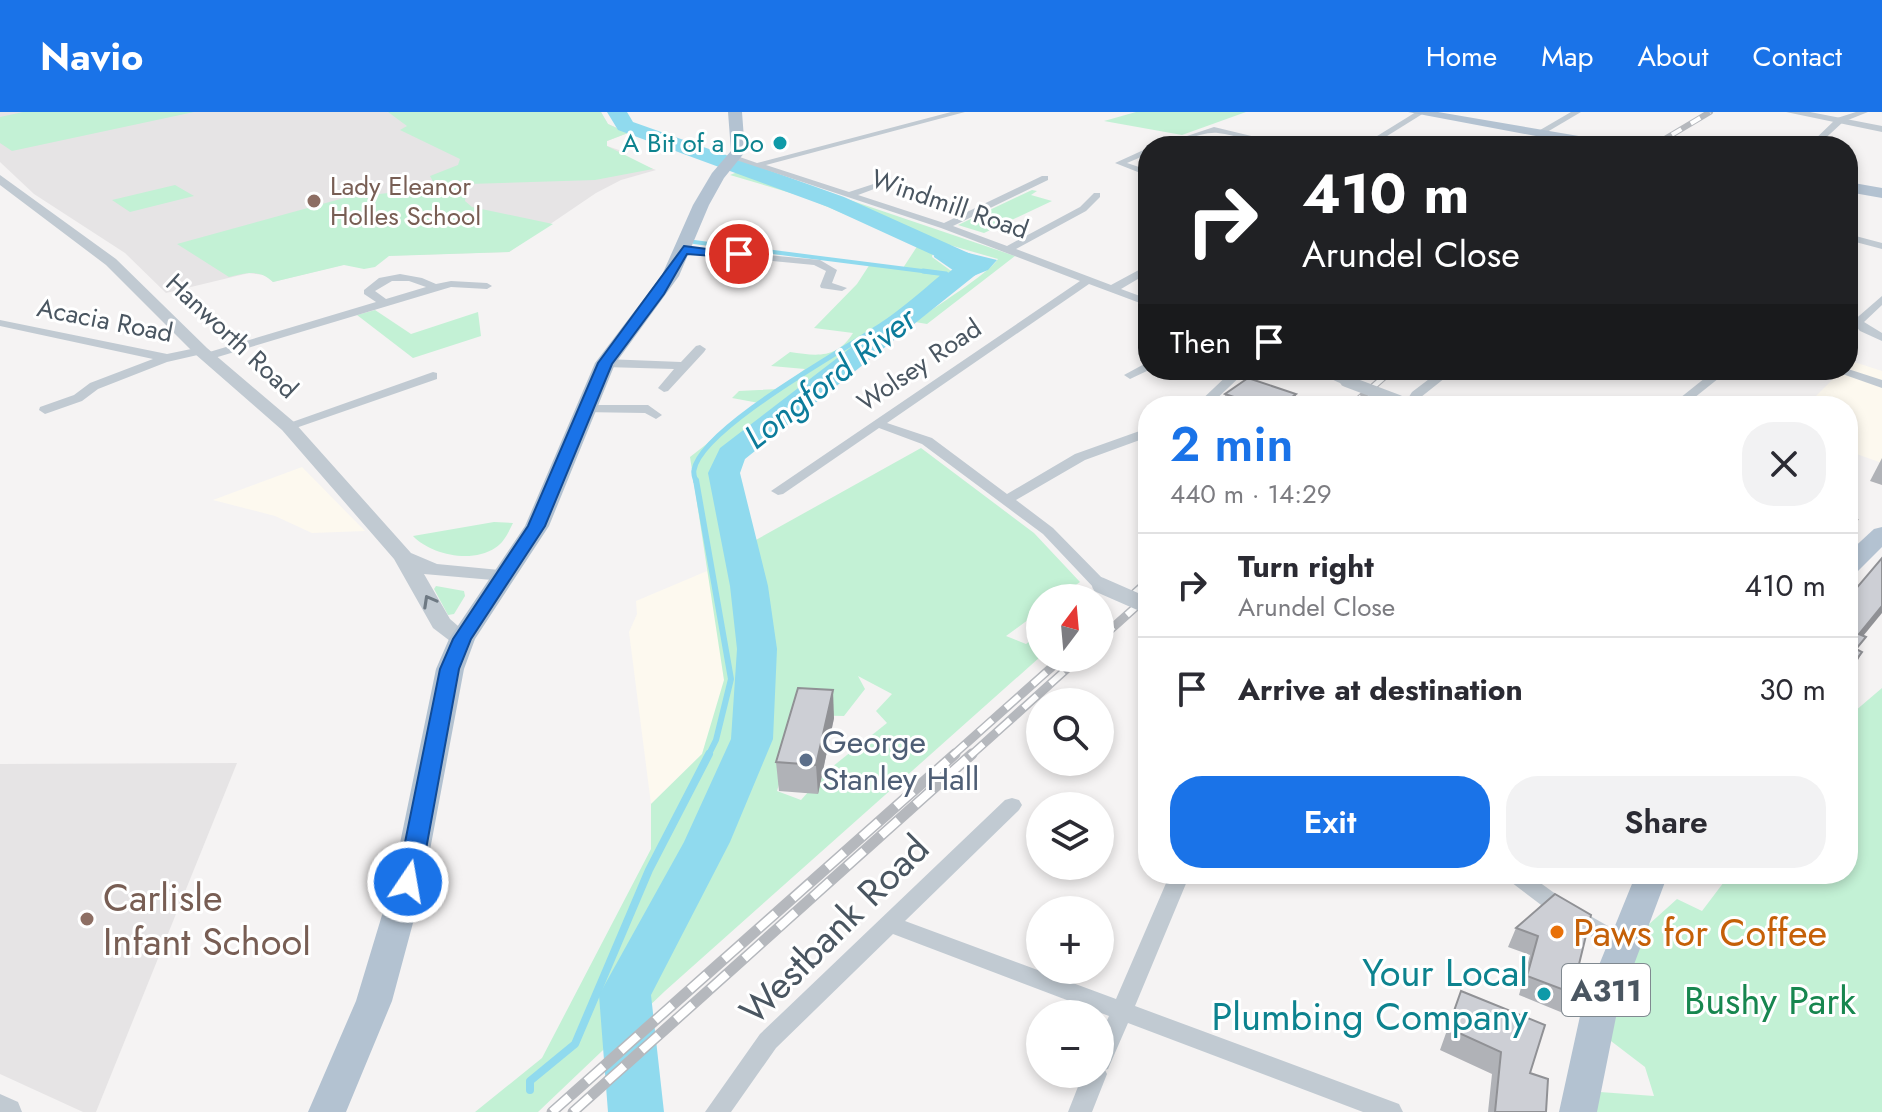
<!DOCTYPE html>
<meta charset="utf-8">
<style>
:root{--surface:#fff;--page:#f2f2f3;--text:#2b2b33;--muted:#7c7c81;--line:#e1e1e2;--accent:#1a73e8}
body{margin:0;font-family:Jost,sans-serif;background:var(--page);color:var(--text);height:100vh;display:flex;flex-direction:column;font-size:30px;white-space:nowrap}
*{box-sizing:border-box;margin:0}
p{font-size:26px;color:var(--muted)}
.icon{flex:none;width:44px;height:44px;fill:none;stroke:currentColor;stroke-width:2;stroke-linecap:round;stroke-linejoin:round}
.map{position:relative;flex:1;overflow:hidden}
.drawer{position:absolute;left:1138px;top:284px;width:720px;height:488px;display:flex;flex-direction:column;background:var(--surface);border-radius:32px;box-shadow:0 4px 12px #0003}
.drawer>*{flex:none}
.top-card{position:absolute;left:1138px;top:24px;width:720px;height:244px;border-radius:32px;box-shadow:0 4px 12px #0003;background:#202124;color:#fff;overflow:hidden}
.needle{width:52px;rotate:16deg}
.fabs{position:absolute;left:1026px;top:472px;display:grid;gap:16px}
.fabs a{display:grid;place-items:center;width:88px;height:88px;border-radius:50%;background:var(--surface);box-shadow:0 4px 12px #0003;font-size:40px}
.pin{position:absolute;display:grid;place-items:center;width:68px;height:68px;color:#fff;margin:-34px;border:4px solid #fff;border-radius:50%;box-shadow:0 2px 8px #0007}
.me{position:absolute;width:88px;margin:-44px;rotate:12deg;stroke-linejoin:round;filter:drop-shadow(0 0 6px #0008)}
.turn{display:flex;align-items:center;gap:28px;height:168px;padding:0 32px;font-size:36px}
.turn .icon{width:104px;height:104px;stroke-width:2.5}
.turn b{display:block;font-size:56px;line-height:68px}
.then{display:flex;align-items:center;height:76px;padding:0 32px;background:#0003;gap:16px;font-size:30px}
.round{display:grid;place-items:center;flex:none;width:84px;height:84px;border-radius:32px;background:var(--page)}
.summary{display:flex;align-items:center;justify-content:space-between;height:136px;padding:0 32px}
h1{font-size:48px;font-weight:600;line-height:60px;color:var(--accent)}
.button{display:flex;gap:16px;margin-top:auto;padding:16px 32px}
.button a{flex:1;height:92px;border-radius:32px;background:var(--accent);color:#fff;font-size:32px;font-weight:600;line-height:92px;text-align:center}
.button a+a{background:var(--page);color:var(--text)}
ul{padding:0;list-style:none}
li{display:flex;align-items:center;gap:24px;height:104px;padding:0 32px;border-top:2px solid var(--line)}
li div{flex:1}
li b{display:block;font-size:30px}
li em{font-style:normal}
header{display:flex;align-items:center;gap:48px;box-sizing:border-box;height:112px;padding:0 40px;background:var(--accent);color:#fff}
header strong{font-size:38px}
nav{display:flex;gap:44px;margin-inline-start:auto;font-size:28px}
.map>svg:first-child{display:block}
</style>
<header>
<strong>Navio</strong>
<nav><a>Home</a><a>Map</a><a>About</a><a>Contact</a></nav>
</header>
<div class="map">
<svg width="1882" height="1000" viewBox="0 0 1882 1000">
<rect width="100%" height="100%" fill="#f5f3f3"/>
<!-- commercial -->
<g fill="#fdf9ef">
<path d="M1851,249L1882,259V351L1848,339V294H1806L1842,258H1848Z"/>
<path d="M302,355L365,419L312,421L275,404L213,388Z"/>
<path d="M707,459L715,490L724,568L720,588L702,642L651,692L629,520L637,502L636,489Z"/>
</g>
<!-- education -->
<g fill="#e6e4e5">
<path d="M0,0H601L608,12L628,21L607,29V34L628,41L622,45L656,58L621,68L596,81L509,140L379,144L273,170L265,163L249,161L166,181L125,141L34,82L0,50Z"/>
<path d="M237,651L96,1000H83L0,962V652Z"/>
</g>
<!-- green -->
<g fill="#c3f1d5" fill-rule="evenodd">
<path d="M23,0H194L12,39L0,31V5Z"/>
<path d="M369,0H601L608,12L628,21L607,29V34L653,57L595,68L435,73L430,64L458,53L460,47L400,18L407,14L388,0Z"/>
<path d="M1136,0H1246L1182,23L1104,9Z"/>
<path d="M755,56L1015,144L927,212L915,210C934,195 987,163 998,147L946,132L748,57Z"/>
<path d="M740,59L833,91L934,134L932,145L954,161L956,173L886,219L882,230L857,240L761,313L760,324L742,328L715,354L736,439L921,336L1034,421L1080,470L1058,486H1040V499L1006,524L1026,532L1040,521V545L665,879L538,1000H475L542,946L651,737V692L702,642L724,568L690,345L759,291L732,286L739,279L779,277L805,257L771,254L790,240C817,244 837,247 853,221L814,216L857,172L870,152L903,156L918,133L804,85L730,63ZM858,564L892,582L876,599L887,611L827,659L801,688L777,679L800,603L844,604L865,577Z"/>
<path d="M468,72L465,89L472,95L553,112L509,140L389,144L375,155L364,157L344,153L273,170C260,157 246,161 229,165L177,132L344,86Z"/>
<path d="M175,73L194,84L130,100L112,88Z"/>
<path d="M1032,78L1037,79L1031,83L1052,89L984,121L958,113Z"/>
<path d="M375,198L411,222L478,200L481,224L413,246L357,203Z"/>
<path d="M494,410L513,411C508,421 504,431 495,436C471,452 430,442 413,424Z"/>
<path d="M436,474L464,479L465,484L454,502L448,503L434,477Z"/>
<path d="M1882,576V1000H1596L1600,980L1654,984L1645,955L1607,926L1621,875L1647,814L1677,787L1702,799L1730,762H1848V605Z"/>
</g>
<!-- water -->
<path fill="#90daee" d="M936,133L997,148L988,158L954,172L957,161L934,145Z"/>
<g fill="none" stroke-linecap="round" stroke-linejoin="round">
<!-- stream-far3 -->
<path stroke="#90daee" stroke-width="4" d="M694,130L938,161"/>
<!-- stream-far2 -->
<path stroke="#90daee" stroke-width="5" d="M696,370C695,366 693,362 694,358C701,316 846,237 883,212C906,197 925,179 946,162L923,159"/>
<!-- stream-far1 -->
<path stroke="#90daee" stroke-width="6" d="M696,368L731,567L716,628L708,644"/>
<!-- stream -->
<path stroke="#90daee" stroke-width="8" d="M530,978V969L575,932L649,758L709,642"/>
<!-- river -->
<path fill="#90daee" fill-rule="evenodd" d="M607,0H627L633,10L844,85L984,148L988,153L745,347L740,361L768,474L777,537L773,627L730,730L651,883L664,1000H608L599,883L684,730L731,627L737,537L730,474L708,361L720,336L957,154L828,95L618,18Z"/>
<!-- minor -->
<g fill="#c1cad2" fill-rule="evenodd">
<path d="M951,0H965L766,53L849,80L901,63V67L858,83L944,111L1042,64H1048V68L953,114L1007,134L1080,95L1094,81H1100V85L1086,99L1016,137L1111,173L1148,153V161L1121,177L1148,187V194L1089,172L887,311L932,326L1007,382L1075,342L1148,316V325L1085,348L1016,388L1053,416L1106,470L1108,473L1106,476H1094L1043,422L922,332L879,316L783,382L778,383L771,379L1080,169L941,116L730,46L734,43L757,51Z"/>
<path d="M1416,0L1424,1L1371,34H1361Z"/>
<path d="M1571,0H1581L1542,23L1535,21Z"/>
<path d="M1856,0H1868L1843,10L1817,34H1808L1837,6Z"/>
<path d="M1214,15L1284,32L1285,34C1262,34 1241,24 1218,21C1200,19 1177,34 1157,34Z"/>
<path d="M1148,36V42L1127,51L1148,58V64L1115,51Z"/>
<path d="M1848,122L1882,131V137L1848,128Z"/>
<path d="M684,135L820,148L837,158L832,171L847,176L842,179L821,176L820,174L826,159L814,153L680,140V136Z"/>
<path d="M400,162L422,166L436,172L451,169L487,171L492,174L487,177L451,175L211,247H203L202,242L167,250L98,277L82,289L45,302L39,298L40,295L74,283L90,271L153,247L0,214V208L167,242L201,235L205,236L206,241L376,190L364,182V178L379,166ZM392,169H409L426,175L386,187L375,179Z"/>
<path d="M1882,184V193L1864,210L1882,221V229L1860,219L1852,210Z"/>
<path d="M700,233L706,237L704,240L668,279L664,280L658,276L674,257L605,255L599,251L605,247L681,250L696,234Z"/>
<path d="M1148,250L1149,258L1130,267L1124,263Z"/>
<path d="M1848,257L1882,268V276L1831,258Z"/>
<path d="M1233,258H1247L1209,294H1195Z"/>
<path d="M1312,258H1329L1352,269L1346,273L1342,272Z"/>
<path d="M1441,258H1455L1421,285L1416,294H1400L1393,289L1399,285L1407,288L1412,280Z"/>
<path d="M1715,258H1729L1684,294H1670Z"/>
<path d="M433,260L437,261V267L293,317L288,318L281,314Z"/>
<path d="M585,293H648L662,303L656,307L645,301L580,300V294Z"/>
<path d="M1012,686L1019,688L1022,693L1019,698L905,809L1116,887L1170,762H1190L1135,894L1399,992L1403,1000H1363L1128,911L1108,957L1105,958L1107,962L1092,1000H1068L1083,962H1100V923L1109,904L893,822L776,936L731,1000H705L760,922L1005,688Z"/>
<path d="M1504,762H1528L1571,793L1629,826L1633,832L1629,838L1622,840L1615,838L1557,805L1507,767Z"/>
</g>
<!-- tertiary -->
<g fill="#c1cad2" fill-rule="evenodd">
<path d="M1786,0H1810L1882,14V20Z"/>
<path d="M0,63L116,147L207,236L294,310L411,441L437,452L511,459L515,463L504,469L424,462L450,507L473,527L470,532H454L433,516L394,447L282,318L195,242L106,153L0,73Z"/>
<path d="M0,982L18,990L22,1000H0Z"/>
</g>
<!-- primary -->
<g fill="#b3c2d1" fill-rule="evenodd">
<path d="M728,0H742L745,40L724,66L709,93L679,164L615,252L549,414L475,527L464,557L424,770L392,889L346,1000H308L356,889L392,770L436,557L449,527L525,414L595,251L662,163L693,93L712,61L731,39Z"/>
<path d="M1408,0H1438L1614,30L1621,34H1589Z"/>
<path d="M1848,70L1882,76V86L1848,80Z"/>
<path d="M1882,415V435L1857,460L1848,462V441L1874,417Z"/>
<path d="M1636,762H1668L1618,895L1597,1000H1559L1582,895Z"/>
</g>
<defs>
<path id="rail-far3" d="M1653,34L1710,0"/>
<path id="rail-far2" d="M1351,294L1392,258"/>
<g id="rail-far1">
<path d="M1127,488L1148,469"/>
<path d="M1100,527L1148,484"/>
<path d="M952,644L1062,546"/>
<path d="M970,644L1079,546"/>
</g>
<g id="rail">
<path d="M552,1000L955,642"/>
<path d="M573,1000L972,642"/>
</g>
</defs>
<!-- rail-far3 casing -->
<use href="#rail-far3" stroke="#b5b8bd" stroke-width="6"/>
<!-- rail-far2 casing -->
<use href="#rail-far2" stroke="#b5b8bd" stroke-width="7"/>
<!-- rail-far1 casing -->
<use href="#rail-far1" stroke="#b5b8bd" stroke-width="9"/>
<!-- rail casing -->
<use href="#rail" stroke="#b5b8bd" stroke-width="11"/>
<!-- rail-far3 -->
<use href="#rail-far3" stroke="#fff" stroke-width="4" stroke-dasharray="11" stroke-linecap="butt"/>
<!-- rail-far2 -->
<use href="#rail-far2" stroke="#fff" stroke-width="5" stroke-dasharray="14" stroke-linecap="butt"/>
<!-- rail-far1 -->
<use href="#rail-far1" stroke="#fff" stroke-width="6" stroke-dasharray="18" stroke-linecap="butt"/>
<!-- rail -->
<use href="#rail" stroke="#fff" stroke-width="8" stroke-dasharray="23" stroke-linecap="butt"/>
<!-- minor-bridge-far1 -->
<path stroke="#c1cad2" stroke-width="12" d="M1346,269L1399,289"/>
<!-- minor-bridge -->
<path stroke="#c1cad2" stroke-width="16" d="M1100,473L1148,494"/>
</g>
<!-- wall -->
<g fill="#b0b2b7">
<path d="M1225,282H1296L1293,294H1224Z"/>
<path d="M1882,346V373L1870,369Z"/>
<path d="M834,606L818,682L779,679L776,650Z"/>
<path d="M1555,782L1572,881L1563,901L1519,883L1530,843L1508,835L1516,816Z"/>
<path d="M1461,879L1530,961L1546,1000H1488L1492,962L1440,938Z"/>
</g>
<!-- shaded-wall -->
<g fill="#909195">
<path d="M1296,282L1293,294H1280Z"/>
<path d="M1857,408L1848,425V417Z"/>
<path d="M1882,494V501L1850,540L1859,522Z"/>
<path d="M1862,540L1853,558L1848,565V559Z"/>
<path d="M833,578L834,606L818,682L816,653Z"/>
</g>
<!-- building -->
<g fill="#cdcfd5" stroke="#909195" stroke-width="2">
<path d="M1248,266L1296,282L1280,294H1260L1225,282Z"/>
<path d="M1848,405L1857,408L1848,417Z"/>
<path d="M1882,446V494L1859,522L1866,525L1856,537L1862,540L1848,559V486Z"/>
<path d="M798,576L833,578L816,653L776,650Z"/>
<path d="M1555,782L1591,803L1572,881L1527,864L1538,824L1516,816Z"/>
<path d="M1461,879L1545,913L1530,961L1548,967L1546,1000H1495L1501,940L1448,916Z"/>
</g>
<!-- one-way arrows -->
<defs><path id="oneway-chevron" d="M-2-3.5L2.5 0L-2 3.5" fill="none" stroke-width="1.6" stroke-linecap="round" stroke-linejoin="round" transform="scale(2)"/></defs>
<use stroke="#6e7983" href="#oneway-chevron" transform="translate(429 489) rotate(-119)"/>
<!-- route -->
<path fill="#1a73e8" stroke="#114b97" stroke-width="2" d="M684,134L745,142L739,146L687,142L664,182L612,252L545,414L471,527L459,557L420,770L416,776H400L397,770L440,557L453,527L528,414L598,251Z"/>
<!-- markers -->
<g fill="#0f9aa8" stroke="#fff" stroke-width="3">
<circle cx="780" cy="31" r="8"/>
<circle cx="1544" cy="882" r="8"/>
</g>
<g fill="#8d6e63" stroke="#fff" stroke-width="3">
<circle cx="314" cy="89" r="8"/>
<circle cx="87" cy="807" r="8"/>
</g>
<circle fill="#5c6f8a" stroke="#fff" stroke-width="3" cx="806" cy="648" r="8"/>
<circle fill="#e8710a" stroke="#fff" stroke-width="3" cx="1557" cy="820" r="8"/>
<g text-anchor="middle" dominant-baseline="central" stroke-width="6" stroke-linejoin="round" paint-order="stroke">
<!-- far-culture labels -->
<g font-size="26" fill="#0d838f" stroke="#fff" text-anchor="end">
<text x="764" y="31">A Bit of a Do</text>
</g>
<!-- far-education labels -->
<g font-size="26" fill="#785e54" stroke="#fff" text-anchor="start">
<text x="330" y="74">Lady Eleanor<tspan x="330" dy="30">Holles School</tspan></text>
</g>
<!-- far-street labels -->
<g font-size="26" fill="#4a5661" stroke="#fff">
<text transform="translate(950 92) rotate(19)">Windmill Road</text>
<text transform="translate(105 208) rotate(11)">Acacia Road</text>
<text transform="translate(232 224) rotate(43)">Hanworth Road</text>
<text transform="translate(919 253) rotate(-34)">Wolsey Road</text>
</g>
<!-- shield labels -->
<rect fill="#fff" stroke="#808990" stroke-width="2" x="1562" y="852" width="88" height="52" rx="6"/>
<g font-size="30" font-weight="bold" fill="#4a5661">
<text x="1606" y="878">A311</text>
</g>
<!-- service labels -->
<g font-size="32" fill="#4e5e75" stroke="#fff" text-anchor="start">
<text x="822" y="630">George<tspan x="822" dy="37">Stanley Hall</tspan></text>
</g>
<!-- water labels -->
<g font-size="34" font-style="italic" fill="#0c7c9b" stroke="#fff">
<text transform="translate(830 266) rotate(-38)">Longford River</text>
</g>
<!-- near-education labels -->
<g font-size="38" fill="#785e54" stroke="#fff" text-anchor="start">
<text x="103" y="785">Carlisle<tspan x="103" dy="44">Infant School</tspan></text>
</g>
<!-- near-street labels -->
<g font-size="38" fill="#4a5661" stroke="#fff">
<text transform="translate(834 817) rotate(-45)">Westbank Road</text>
</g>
<!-- near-food labels -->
<g font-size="38" fill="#c56008" stroke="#fff" text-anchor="start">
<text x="1573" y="820">Paws for Coffee</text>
</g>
<!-- near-culture labels -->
<g font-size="38" fill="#0d838f" stroke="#fff" text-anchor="end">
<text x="1528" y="860">Your Local<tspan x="1528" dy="44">Plumbing Company</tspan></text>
</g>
<!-- near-park labels -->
<g font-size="38" fill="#17864f" stroke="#fff">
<text x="1770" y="888">Bushy Park</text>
</g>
</g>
</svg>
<div class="fabs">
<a><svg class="needle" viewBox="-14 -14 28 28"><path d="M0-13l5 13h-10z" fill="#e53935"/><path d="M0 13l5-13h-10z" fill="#7c7c81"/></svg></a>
<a><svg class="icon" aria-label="search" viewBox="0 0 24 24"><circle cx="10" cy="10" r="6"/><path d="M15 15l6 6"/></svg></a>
<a><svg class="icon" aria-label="layers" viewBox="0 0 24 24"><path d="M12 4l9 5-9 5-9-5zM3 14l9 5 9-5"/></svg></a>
<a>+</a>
<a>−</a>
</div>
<div class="pin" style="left:739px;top:142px;background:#d93025"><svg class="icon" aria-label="arrive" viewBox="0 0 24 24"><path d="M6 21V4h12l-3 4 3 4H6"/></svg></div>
<svg class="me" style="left:408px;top:770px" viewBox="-20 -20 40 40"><circle r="17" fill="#1a73e8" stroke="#fff" stroke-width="3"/><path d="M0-11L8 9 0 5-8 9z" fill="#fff"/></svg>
<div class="top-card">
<div class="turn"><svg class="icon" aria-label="right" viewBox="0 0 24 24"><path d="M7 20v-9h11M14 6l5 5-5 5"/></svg><div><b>410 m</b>Arundel Close</div></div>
<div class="then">Then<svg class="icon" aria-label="arrive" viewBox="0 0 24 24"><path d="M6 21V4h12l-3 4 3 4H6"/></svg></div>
</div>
<section class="drawer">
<div class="summary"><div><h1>2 min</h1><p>440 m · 14:29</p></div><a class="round"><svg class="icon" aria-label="close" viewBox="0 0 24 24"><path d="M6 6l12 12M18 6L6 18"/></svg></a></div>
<ul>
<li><svg class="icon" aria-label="right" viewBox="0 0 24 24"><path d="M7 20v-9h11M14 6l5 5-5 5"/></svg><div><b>Turn right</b><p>Arundel Close</p></div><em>410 m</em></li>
<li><svg class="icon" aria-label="arrive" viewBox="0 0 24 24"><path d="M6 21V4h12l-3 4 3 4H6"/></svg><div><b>Arrive at destination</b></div><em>30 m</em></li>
</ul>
<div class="button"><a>Exit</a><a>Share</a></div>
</section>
</div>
